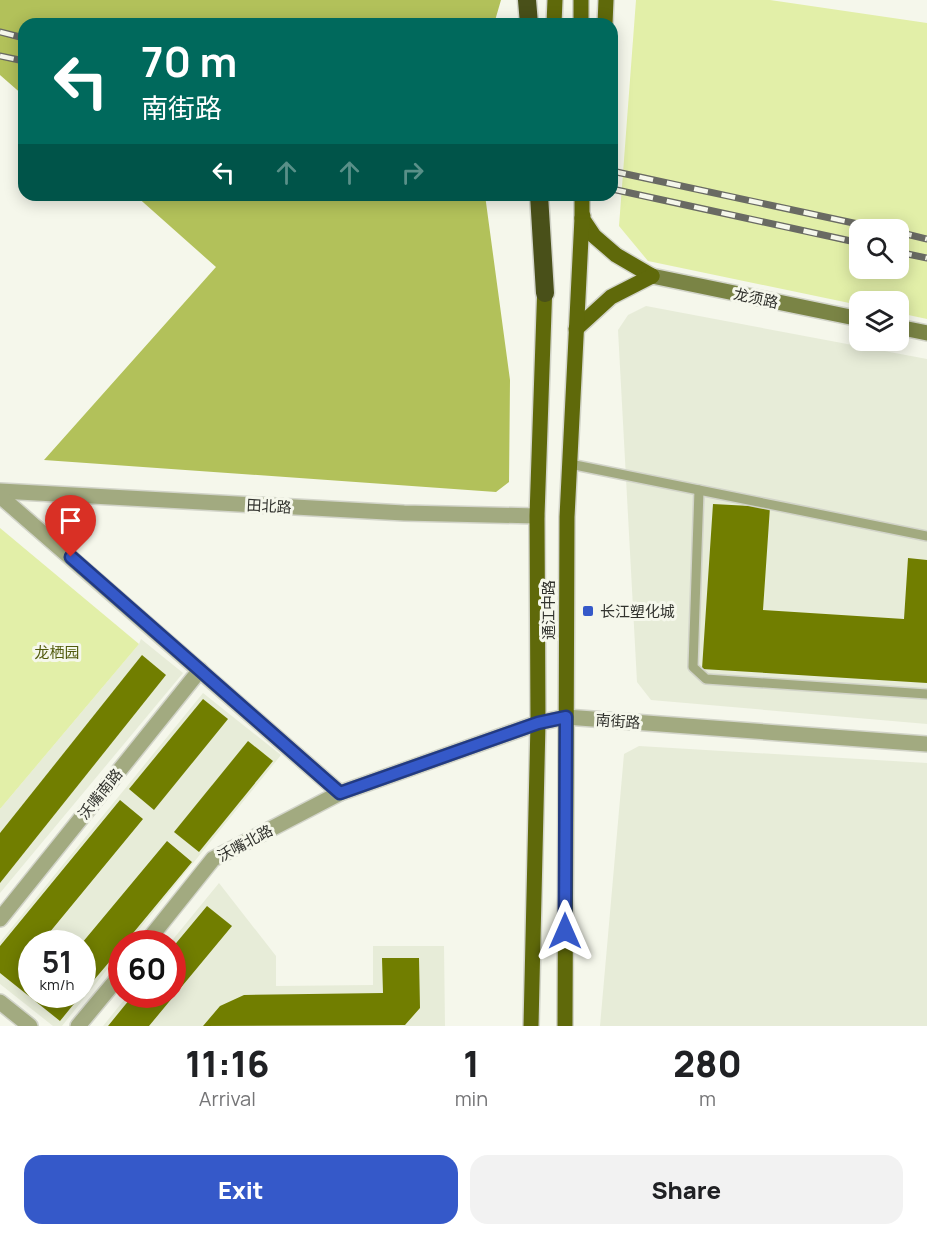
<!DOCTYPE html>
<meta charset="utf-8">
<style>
:root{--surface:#fff;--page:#f2f2f2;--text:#202124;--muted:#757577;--accent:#3559c9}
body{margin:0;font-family:Manrope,"Noto Sans SC",sans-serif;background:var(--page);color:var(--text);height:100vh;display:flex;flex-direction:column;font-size:22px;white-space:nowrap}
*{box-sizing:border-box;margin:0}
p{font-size:20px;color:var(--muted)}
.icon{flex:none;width:33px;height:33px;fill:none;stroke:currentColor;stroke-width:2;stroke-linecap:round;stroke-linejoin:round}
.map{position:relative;height:1026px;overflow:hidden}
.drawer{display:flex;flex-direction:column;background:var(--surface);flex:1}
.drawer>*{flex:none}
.banner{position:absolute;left:18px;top:18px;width:600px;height:183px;border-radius:18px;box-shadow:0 3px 15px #0003;background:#00695c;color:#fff;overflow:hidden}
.tools{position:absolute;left:849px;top:219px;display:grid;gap:12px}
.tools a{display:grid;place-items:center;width:60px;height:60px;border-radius:12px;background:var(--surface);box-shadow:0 3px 15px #0003;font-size:30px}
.speed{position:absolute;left:18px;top:930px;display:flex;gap:12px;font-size:30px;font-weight:700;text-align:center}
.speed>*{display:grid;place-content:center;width:78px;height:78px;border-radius:50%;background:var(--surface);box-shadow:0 3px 15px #0003;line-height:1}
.speed small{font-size:15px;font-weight:400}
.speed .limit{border:9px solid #d22;background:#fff;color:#111}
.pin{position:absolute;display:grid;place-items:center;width:51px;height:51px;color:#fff;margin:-62px -26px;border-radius:50% 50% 50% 0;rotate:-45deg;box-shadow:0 0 6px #0007}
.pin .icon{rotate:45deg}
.me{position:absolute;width:66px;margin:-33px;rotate:0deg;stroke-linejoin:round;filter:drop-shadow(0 0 4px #0008)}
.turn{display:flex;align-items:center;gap:21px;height:126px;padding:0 24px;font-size:27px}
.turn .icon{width:78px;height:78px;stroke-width:2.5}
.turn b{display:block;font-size:42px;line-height:51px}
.lanes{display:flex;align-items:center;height:57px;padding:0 24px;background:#0003;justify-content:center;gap:30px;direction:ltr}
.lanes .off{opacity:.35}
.eta{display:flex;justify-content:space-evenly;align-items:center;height:102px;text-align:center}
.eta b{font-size:36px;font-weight:800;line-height:42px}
.button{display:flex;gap:12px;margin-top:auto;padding:12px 24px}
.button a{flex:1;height:69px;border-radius:18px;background:var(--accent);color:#fff;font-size:24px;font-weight:800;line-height:69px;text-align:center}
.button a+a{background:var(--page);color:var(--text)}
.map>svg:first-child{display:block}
</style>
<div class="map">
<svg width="927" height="1026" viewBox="0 0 927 1026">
<rect width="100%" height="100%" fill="#f5f7eb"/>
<!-- built -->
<g fill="#e7ecd8" fill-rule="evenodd">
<path d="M646,306L927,359V724L651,700L637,682L618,330L628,315Z"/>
<path d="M141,639L183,673L0,893V809L139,644Z"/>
<path d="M203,693L281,755L128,943L122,944L121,952L62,1026H53L0,984V942ZM32,944H82V994H32Z"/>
<path d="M639,746L927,763V1026H600L624,754Z"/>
<path d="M219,883L276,956V986L373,985V946H444L445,1026H103L128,995L172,994V944L170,943Z"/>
</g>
<!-- green -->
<g fill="#e2efa8" fill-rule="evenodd">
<path d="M636,0H770L927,23V319L899,313L898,302H860L859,305L648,261L619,226ZM860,230H898V268H860Z"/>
<path d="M0,528L139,644L0,809Z"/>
</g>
<!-- forest -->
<g fill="#b2c15a">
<path d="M0,0H501L494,24H24V96L0,75Z"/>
<path d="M135,195H485L510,380L509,482L496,492L44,460L216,267Z"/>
</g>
<!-- building -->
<g fill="#717e00">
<path d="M713,504L770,507L763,610L904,619L908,558L927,560V683L702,669Z"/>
<path d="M142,655L166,675L0,883V833Z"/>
<path d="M203,699L228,719L154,810L129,789Z"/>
<path d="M248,741L273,761L199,852L174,832Z"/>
<path d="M120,800L143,819L40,944H32V954L24,963L32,968V994H82L60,1021L0,973V946Z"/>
<path d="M167,841L192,862L124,944H122V947L82,994V943Z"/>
<path d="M207,906L232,926L149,1026H108L134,994H172V948Z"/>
<path d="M382,958H419L420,1008L405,1025L203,1026L220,1006L244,995L383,993Z"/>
</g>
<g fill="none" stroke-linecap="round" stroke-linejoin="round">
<defs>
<g id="lane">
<path d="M570,464L927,536"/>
<path d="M699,490L693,667L706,679L927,694"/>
</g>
<g id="street">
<path d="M0,491L404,513L537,516"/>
<path d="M0,496L340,793L538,723L566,717L927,744"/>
<path d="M0,919L200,670"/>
<path d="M145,944L213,859L340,793"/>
<path d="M0,1002L30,1026"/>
<path d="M78,1026L122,973"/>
</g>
<g id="secondary">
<path d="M652,276L860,319"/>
<path d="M898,327L927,333"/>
</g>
<g id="primary">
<path d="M554,24L555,0"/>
<path d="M581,24V0"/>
<path d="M605,24L606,0"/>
<path d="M583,216L582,218L594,236L616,255L652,276"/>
<path d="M576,329L611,297L652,276"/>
<path d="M531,1026L538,723L537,516L545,282"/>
<path d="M565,1026L567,517L582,218V195"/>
</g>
<g id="highway">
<path d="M527,0L529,24"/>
<path d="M539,195L545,293"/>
</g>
</defs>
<!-- lane casing -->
<use href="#lane" stroke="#d2d4c9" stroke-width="12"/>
<!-- street casing -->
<use href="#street" stroke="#d2d4c9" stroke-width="18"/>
<!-- secondary casing -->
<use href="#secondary" stroke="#d2d4c9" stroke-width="18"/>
<!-- primary casing -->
<use href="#primary" stroke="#d2d4c9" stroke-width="18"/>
<!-- highway casing -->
<use href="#highway" stroke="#d2d4c9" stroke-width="21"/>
<!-- lane -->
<use href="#lane" stroke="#a2aa80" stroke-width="9"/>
<!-- street -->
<use href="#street" stroke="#a2aa80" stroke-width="15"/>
<!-- secondary -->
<use href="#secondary" stroke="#7a8445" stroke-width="15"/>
<!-- primary -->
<use href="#primary" stroke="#5f690a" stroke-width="15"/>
<!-- highway -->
<use href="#highway" stroke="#495019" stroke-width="18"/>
<defs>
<g id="rail">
<path d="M0,32L24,38"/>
<path d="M0,56L24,61"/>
<path d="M612,171L886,230"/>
<path d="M612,189L860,243"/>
<path d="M898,232L927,239"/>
<path d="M898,252L927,258"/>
</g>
</defs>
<!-- rail casing -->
<use href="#rail" stroke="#696a63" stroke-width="7"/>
<!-- rail -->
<use href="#rail" stroke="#f5f7eb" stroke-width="4.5" stroke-dasharray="14" stroke-linecap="butt"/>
</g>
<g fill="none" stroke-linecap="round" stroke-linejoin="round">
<defs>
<path id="route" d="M71,557L340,793L538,723L566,717L565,931"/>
</defs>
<!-- route casing -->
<use href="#route" stroke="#223a83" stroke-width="15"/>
<!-- route -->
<use href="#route" stroke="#3559c9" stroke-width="10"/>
</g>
<!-- markers -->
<rect fill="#3559c9" stroke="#f5f7eb" stroke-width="2" x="582" y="605" width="12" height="12" rx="3"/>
<g text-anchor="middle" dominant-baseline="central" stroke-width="6" stroke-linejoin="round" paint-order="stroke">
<!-- street labels -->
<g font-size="15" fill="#32332e" stroke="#f5f7eb">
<text transform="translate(756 298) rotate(12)">龙须路</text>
<text transform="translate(269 506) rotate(3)">田北路</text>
<text transform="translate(548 610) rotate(-90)">通江中路</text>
<text transform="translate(618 721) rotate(4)">南街路</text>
<text transform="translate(100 794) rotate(-51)">沃嘴南路</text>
<text transform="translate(245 843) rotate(-28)">沃嘴北路</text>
</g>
<!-- poi labels -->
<g font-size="15" fill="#32332e" stroke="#f5f7eb" text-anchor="start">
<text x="600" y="611">长江塑化城</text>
</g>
<!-- park labels -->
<g font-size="15" fill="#515a0d" stroke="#f5f7eb">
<text x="57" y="652">龙栖园</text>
</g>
</g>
</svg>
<div class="tools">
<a><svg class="icon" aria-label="search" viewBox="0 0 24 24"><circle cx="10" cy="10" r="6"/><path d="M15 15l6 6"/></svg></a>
<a><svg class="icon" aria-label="layers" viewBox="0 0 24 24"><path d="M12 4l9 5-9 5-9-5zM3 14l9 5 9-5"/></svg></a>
</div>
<div class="speed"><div>51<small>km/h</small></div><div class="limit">60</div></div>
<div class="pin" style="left:71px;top:557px;background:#d93025"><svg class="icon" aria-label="arrive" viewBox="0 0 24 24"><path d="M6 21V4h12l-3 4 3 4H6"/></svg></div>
<svg class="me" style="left:565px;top:931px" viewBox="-20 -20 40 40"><path d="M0-17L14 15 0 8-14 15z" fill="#3559c9" stroke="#fff" stroke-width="4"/></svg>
<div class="banner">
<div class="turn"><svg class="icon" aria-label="left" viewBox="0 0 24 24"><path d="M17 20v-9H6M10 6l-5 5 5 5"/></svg><div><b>70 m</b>南街路</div></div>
<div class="lanes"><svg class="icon" aria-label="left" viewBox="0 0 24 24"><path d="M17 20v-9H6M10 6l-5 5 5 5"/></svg><svg class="icon off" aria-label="ahead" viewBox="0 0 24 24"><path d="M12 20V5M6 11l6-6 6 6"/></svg><svg class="icon off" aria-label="ahead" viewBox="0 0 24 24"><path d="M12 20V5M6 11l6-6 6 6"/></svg><svg class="icon off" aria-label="right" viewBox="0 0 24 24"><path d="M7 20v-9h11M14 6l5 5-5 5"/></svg></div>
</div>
</div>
<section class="drawer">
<div class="eta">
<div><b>11:16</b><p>Arrival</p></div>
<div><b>1</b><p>min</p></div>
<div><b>280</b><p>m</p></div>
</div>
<div class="button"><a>Exit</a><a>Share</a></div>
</section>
